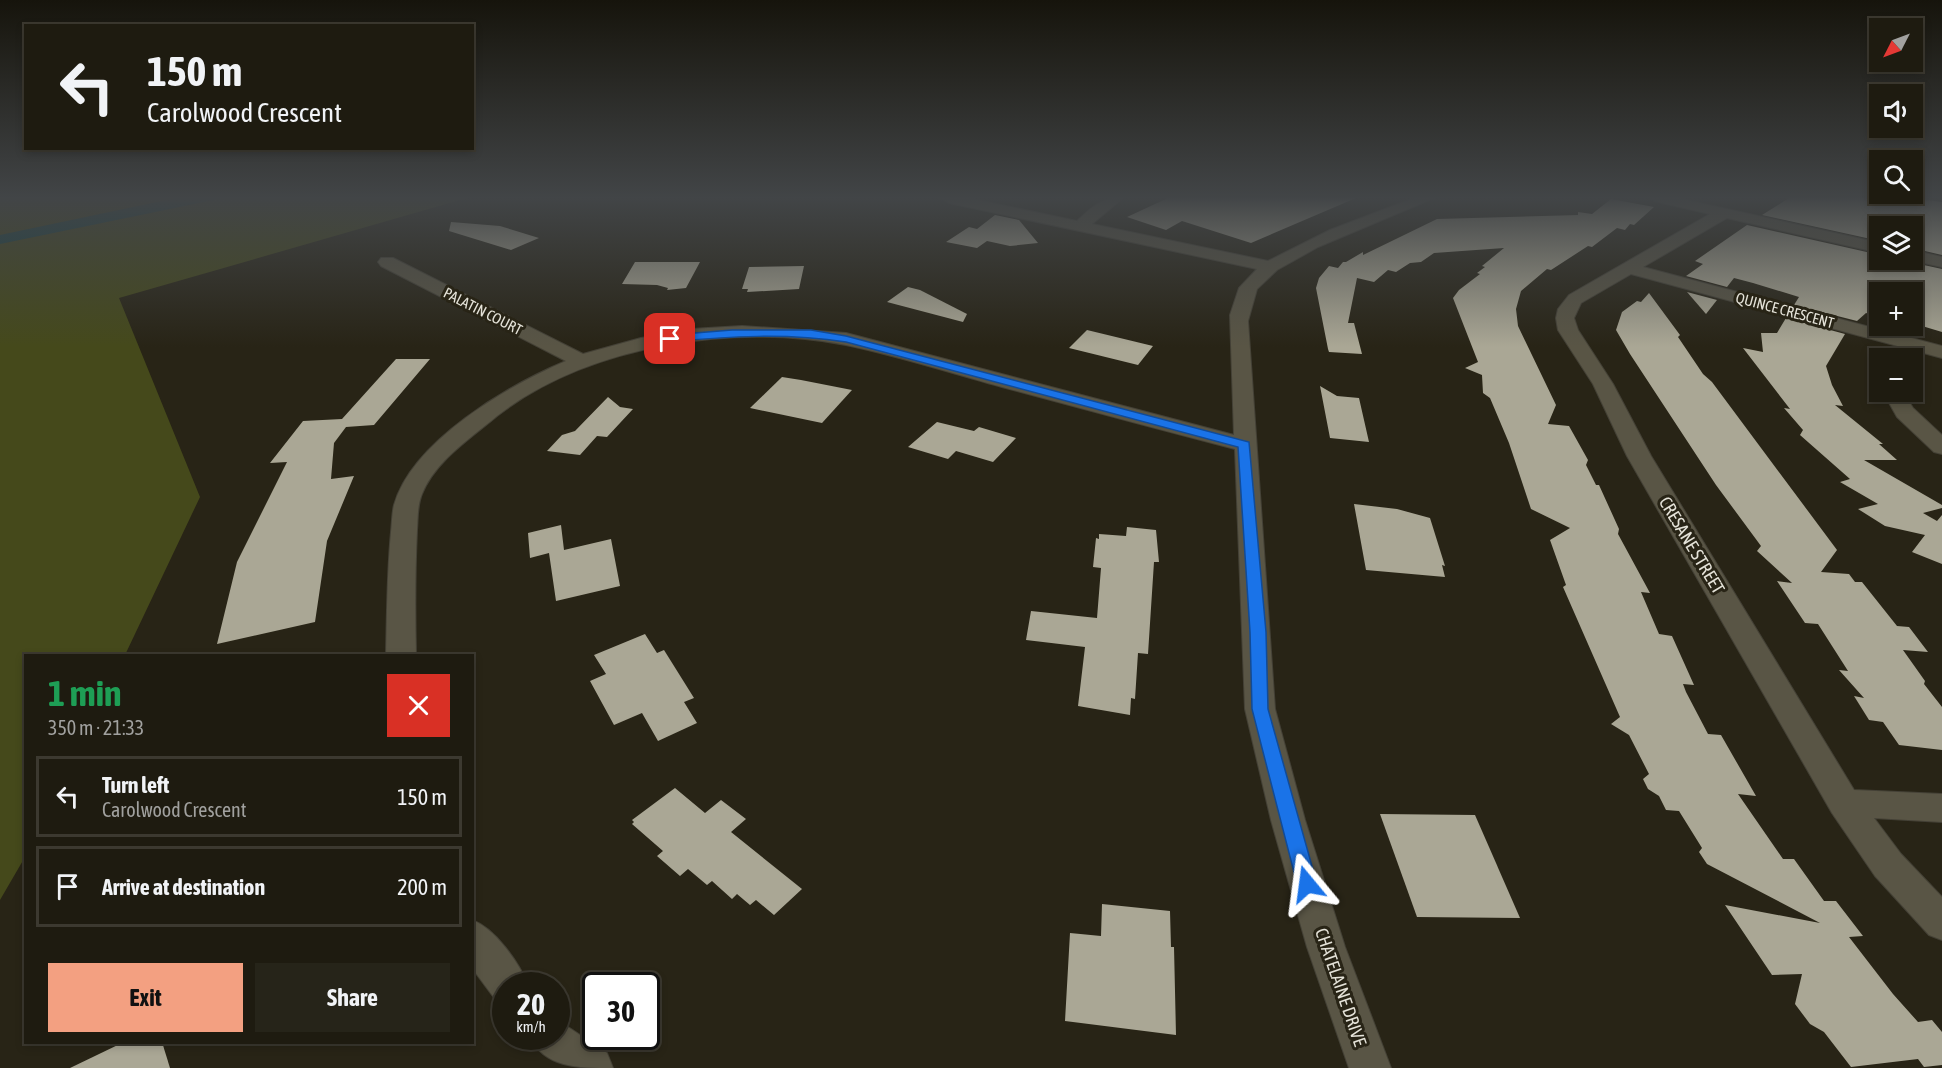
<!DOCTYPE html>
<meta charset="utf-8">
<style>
:root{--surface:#1e1b10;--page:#262419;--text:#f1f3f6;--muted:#a1a19f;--line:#3c3930;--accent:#f3a081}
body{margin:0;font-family:"Asap Condensed",sans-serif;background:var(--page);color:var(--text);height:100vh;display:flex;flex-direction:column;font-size:22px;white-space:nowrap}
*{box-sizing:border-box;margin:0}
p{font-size:20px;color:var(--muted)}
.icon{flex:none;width:33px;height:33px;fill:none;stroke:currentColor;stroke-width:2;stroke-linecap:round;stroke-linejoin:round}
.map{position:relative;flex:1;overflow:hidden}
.drawer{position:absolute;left:24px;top:654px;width:450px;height:390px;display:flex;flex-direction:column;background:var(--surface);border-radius:0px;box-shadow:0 3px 9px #0003,0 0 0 2px var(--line)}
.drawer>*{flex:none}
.guide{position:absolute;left:24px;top:24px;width:450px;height:126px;border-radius:0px;box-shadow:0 3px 9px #0003,0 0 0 2px var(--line);background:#1e1b10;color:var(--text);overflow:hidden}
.needle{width:39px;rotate:228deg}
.controls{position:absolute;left:1869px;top:18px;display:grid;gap:12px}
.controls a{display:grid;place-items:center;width:54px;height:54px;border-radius:0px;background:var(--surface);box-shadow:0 3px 9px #0003,0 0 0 2px var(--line);font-size:30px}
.speed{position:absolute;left:492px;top:972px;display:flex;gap:12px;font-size:30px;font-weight:700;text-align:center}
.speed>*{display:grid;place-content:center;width:78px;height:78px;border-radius:50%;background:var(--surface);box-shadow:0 3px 9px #0003,0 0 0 2px var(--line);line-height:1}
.speed small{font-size:15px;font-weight:400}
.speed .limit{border:3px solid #111;border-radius:9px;background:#fff;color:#111}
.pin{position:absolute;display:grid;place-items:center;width:51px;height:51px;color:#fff;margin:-26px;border-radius:12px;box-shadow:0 3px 9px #0006}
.me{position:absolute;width:66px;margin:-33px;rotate:344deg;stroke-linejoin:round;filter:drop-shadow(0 0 4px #0008)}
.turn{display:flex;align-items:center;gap:21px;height:126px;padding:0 24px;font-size:27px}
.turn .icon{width:78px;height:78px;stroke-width:2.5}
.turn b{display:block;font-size:42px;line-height:51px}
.round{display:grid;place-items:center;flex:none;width:63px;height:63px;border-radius:0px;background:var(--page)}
.headline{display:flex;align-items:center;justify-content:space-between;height:102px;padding:0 24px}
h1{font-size:36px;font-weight:700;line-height:45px;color:#1e9e55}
.cta{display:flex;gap:12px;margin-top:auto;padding:12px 24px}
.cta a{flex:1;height:69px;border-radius:0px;background:var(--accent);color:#111;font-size:24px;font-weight:700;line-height:69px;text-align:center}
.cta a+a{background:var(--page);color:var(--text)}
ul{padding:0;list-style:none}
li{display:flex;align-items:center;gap:18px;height:81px;margin:0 12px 9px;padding:0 12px;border:3px solid var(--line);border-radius:0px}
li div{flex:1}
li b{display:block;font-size:22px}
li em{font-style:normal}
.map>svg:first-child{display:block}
</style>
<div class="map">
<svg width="1942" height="1068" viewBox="0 0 1942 1068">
<rect width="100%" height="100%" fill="#282416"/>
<!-- green -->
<path fill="#45491b" d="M0,198H467L119,298L200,497L125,655L26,656L25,857L0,900Z"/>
<!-- water -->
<path fill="#134346" d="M176,198H223L0,244V235Z"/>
<!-- building -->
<g fill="#aaa795">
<path d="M1168,198H1356L1251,243L1182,221L1166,230L1127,217Z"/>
<path d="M1789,198H1913L1942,202V255L1912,248V226H1880V241L1762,215Z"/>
<path d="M1611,199L1654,207L1634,225L1630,224L1625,230L1617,228L1592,247L1588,246L1551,270L1547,269L1521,291L1516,309L1518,326L1556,405L1548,424L1569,426L1588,460L1586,465L1596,485H1599L1619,529L1618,534L1650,593L1641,592L1659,634L1672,636L1694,685L1683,684L1686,692L1708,734L1721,735L1756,796L1738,794L1783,859H1794L1824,901H1836L1863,936L1849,937L1893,994L1918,1022L1932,1020L1942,1032V1065L1924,1067L1918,1059L1851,1067L1824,1032L1810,1024L1795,1004L1802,974L1772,975L1725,905L1820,923L1707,864L1699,852L1702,848L1679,811L1666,810L1659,796L1648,789L1643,779L1649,774L1629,735L1611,724L1620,717L1563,587L1566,585L1550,540L1570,528L1531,509L1509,443L1490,398L1483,393L1482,375L1465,368L1478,362L1453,298L1459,290L1480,274L1477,273L1485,267L1482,266L1504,248L1434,253L1421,262L1410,263L1396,272L1388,270L1374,282L1357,278L1348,323H1354L1362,354L1329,352L1328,349L1316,288L1319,278L1329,266L1338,268L1343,262H1346L1363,252V255L1437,219L1578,215V212L1592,214Z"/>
<path d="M995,215L1019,220L1038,243L1010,246L987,241L977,248L946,242L969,227L977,229Z"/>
<path d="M451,222L500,226L539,238L511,250L449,231Z"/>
<path d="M1747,225L1880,255V260H1908L1910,262L1942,269V332L1912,323V280L1897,292H1880V308L1872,315L1866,313L1857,321L1794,305L1799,297L1753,283L1734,278L1727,287L1686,276L1703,264L1695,261Z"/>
<path d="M635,262H700L686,288L667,290L668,288L657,285L622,284Z"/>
<path d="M804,266L799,289L747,292L748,289H742L749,267Z"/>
<path d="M908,287L920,290L967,314L963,322L887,302Z"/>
<path d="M1687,292L1717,300L1706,314Z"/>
<path d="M1649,293L1680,335L1678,337L1703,374L1712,382L1837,550L1821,572L1849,574L1855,582H1862L1897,626L1909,627L1928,652L1903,650L1925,681L1924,684L1942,707V750L1899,745L1883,722L1869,720L1854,696L1864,698L1839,670L1848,671L1818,624L1805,623L1777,581L1792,583L1757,551L1761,546L1716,485L1630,354L1616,330L1622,312L1637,301L1641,302Z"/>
<path d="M1786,318L1845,334L1826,366L1832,385L1843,406L1835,405L1883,444H1879L1897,460H1864L1942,505V508L1923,513L1937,521L1942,515V564L1912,552L1925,535L1885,526L1858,509L1878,504L1840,482L1850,479L1800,435L1803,430L1784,408L1790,409L1743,348L1763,352L1761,333H1777Z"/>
<path d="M1087,330L1153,346L1138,365L1069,348Z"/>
<path d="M396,359H430L374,425L346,427L334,443L331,479L354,476L327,541L315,622L217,644L237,562L287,462L270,463L303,421L342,419Z"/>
<path d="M782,377L801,380L852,390L822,423L750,408Z"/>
<path d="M1320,386L1337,396L1359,398L1369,442L1330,438Z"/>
<path d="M608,397L620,407L633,409L607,437L597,436L580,455L547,451L562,435L575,431Z"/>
<path d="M937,422L974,431L979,427L1016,438L993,462L956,451L948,459L908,447Z"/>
<path d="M1354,504L1397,509L1430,518L1445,566L1442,565L1445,577L1366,570Z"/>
<path d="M561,525L564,550L611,539L620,586L556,601L549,553L530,558L528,533Z"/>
<path d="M1127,527L1156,530L1159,562H1154L1148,654L1138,653L1135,699L1131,698L1130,715L1078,706L1085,647L1026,640L1031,611L1097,618L1101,568L1093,567L1096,538L1099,539V534L1126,536Z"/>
<path d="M645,634L657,653L664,650L694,698L684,702L697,723L658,741L642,713L614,725L590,681L606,674L594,655Z"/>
<path d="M675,788L705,813L721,800L746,819L731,832L802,889L774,915L756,900L750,905L737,894L732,899L712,881L707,885L688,869L680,876L657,856L663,851L632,824L634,822L632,820Z"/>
<path d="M1380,814L1475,815L1520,918L1417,917Z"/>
<path d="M1102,904L1170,911L1171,947H1174L1176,1035L1065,1021L1070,933L1101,936Z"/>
<path d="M124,1042H162L170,1068H70Z"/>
</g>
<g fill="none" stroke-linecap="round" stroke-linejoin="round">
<defs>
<g id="minor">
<path d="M941,198H968L1077,221C1093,206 1101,198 1123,198L1092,224L1268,261L1330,230L1414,198H1434L1318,247L1277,270L1257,289L1248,321L1275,709L1305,820L1345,947L1391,1068H1349L1307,947L1271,820L1245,709L1235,449C1157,429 1080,408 1002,387C951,373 899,356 846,345C735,323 588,345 497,416C471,438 435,461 422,494C417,506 418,518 417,530C415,572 415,613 416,656H386C387,614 387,573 391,532C392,523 392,513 394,505C412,441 509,385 566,361L381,266L378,262L381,258H393L583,354L641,338L691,329L742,326L846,333L1234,435L1230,315L1239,288L1257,269L949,203Z"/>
<path d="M1651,198H1677L1880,243V253L1727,218L1643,267L1942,346V358L1631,274L1581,303L1574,318L1578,330L1613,384L1651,456L1854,790L1942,794V822L1874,818L1901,854L1942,897V940L1929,935L1875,876L1832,813L1627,456L1593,384L1558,330L1556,318L1558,309L1569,295L1710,214L1654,201Z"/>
<path d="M1912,250L1942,257V267L1910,260H1912Z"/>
<path d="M1883,392H1903L1913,408L1942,435V454L1934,452L1897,417Z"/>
<path d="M472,920C496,929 518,962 529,986H506V1003L495,999L472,968Z"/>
<path d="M556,1019L607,1053L613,1068C577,1068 545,1068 529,1036H556Z"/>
</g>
</defs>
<!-- minor casing -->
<use href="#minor" stroke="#444136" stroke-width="2"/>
<!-- minor -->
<use href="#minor" fill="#595545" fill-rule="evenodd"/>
</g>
<!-- sky -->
<linearGradient id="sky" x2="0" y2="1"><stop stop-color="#16140c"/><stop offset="0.57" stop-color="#424547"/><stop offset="1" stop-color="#424547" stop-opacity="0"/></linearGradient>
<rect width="1942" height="347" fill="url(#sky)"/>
<!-- route -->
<path fill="#1a73e8" stroke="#114b97" stroke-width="1.5" d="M732,330H811L846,336L1249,442L1266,632L1268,709L1317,884L1314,890L1307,892L1300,890L1297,884L1252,709L1250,632L1238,447L846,342C787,333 729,336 670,342L664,339L670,335Z"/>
<g text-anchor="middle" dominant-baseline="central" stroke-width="6" stroke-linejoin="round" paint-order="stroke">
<!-- far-street labels -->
<g font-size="15" fill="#e5e3d9" stroke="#282416">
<text transform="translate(1785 310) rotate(15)">QUINCE CRESCENT</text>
<text transform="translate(483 311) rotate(27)">PALATIN COURT</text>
</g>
<!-- street labels -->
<g font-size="18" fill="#e5e3d9" stroke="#282416">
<text transform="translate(1692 545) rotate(59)">CRESANE STREET</text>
<text transform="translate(1341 987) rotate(71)">CHATELAINE DRIVE</text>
</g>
</g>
</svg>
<div class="controls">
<a><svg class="needle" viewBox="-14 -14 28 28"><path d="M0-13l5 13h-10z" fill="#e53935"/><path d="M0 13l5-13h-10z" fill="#a1a19f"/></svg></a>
<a><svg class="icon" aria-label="sound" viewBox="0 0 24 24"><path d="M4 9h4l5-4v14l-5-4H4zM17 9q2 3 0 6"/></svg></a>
<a><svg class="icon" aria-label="search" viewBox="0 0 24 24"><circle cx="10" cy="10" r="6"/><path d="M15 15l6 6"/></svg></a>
<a><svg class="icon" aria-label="layers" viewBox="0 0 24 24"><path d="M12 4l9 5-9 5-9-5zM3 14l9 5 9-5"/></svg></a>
<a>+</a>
<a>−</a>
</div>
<div class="speed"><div>20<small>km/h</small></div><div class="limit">30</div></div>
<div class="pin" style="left:670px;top:339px;background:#d93025"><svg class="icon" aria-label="arrive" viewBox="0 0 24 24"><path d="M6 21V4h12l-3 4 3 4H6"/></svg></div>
<svg class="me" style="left:1307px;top:884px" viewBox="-20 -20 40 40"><path d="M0-17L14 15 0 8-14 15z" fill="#1a73e8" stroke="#fff" stroke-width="4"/></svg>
<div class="guide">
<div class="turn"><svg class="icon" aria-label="left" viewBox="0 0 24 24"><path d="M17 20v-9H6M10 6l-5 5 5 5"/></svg><div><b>150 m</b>Carolwood Crescent</div></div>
</div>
<section class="drawer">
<div class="headline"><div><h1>1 min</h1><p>350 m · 21:33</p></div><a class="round" style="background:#d93025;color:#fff"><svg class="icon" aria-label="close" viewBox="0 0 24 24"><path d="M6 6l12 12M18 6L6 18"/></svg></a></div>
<ul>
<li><svg class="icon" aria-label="left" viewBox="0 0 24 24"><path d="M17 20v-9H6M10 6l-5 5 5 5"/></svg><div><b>Turn left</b><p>Carolwood Crescent</p></div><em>150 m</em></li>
<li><svg class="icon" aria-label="arrive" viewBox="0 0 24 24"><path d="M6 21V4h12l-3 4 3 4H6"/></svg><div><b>Arrive at destination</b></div><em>200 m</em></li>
</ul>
<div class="cta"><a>Exit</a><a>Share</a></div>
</section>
</div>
